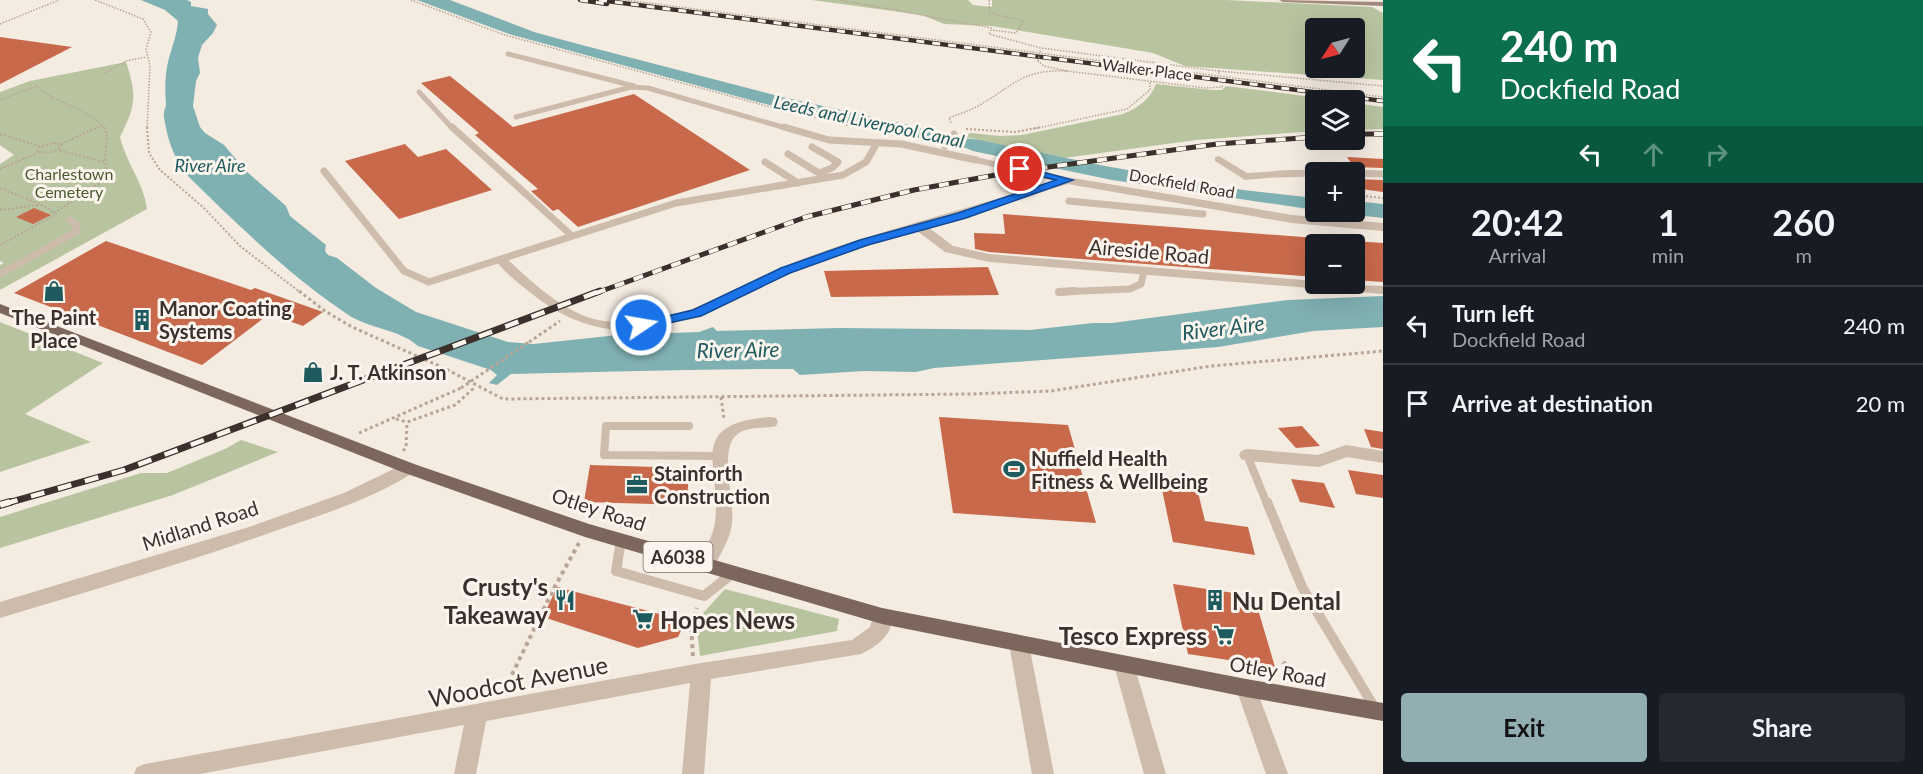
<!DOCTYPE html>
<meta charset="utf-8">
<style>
:root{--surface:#171b24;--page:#242831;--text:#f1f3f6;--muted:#9ea1a6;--line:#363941;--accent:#92aeb2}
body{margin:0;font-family:Lato,sans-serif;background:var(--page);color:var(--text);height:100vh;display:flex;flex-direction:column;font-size:22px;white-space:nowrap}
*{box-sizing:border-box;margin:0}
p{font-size:20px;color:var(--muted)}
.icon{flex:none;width:33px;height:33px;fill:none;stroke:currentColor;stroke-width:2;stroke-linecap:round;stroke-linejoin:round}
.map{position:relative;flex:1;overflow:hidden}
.side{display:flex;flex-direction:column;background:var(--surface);width:540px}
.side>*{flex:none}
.banner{background:#0b6e4f;color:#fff;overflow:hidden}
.needle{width:39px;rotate:234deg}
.controls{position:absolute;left:1305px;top:18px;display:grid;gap:12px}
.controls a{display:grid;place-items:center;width:60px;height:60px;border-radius:6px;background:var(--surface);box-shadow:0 6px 24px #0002;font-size:30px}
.pin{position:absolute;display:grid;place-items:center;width:51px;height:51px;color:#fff;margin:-26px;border:3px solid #fff;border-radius:50%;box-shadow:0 2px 6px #0007}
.me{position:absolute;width:66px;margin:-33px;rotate:78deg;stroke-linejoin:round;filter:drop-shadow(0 0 4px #0008)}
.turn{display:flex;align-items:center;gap:21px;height:126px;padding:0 18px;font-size:27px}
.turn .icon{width:78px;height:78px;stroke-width:2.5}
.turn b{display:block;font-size:42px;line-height:51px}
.lanes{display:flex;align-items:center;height:57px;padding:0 18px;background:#0003;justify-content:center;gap:30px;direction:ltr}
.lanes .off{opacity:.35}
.eta{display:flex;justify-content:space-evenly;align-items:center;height:102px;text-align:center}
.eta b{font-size:36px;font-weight:700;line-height:42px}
.action{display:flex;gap:12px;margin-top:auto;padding:12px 18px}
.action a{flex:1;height:69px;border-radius:6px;background:var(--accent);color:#111;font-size:24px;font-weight:700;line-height:69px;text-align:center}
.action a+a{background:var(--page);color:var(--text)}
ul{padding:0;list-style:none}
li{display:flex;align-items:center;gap:18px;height:78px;padding:0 18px;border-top:2px solid var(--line)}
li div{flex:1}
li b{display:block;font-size:22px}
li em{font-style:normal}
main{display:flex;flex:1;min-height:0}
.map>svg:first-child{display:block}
</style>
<main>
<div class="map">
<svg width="1383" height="774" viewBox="0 0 1383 774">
<rect width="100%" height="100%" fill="#f4ebe1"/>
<!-- green -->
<g fill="#b8c4a0" fill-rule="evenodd">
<path d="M812,0H968L973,5L992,7V0H1226L1372,7L1383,13V80L1185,66L1153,53L992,26L944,24L922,15ZM1316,28H1354V68H1316Z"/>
<path d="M126,62C137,96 136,105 120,137C126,163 144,183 147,209L0,290V265L4,263L0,261V164L14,155L0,145V92L30,81Z"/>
<path d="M1156,84L1212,90H1222L1226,86L1336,100H1316L1315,131L1196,140L1064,158L965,137L970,133L1000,136L1022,135L1123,114C1137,109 1151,98 1156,84Z"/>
<path d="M1354,103L1383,107V129L1355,130Z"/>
<path d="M0,322L103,363L25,414L91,442L0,472Z"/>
<path d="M241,440L278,452L173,495L0,548V517L141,473H167L225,449Z"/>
<path d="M725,589L839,619L837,631L700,656L696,621Z"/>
</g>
<!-- water -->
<g fill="#7fb0b2">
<path d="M141,0H187L191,2V6L208,9V14L217,25L213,33L202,45L198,58L200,73L196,81L193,106L200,127L205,133L224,145L246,171L286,206L290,216L326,245L325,251L328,255L337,258L376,288L416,312L508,342L534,344L618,335L699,332L713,327L717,331L839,328L1030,330L1093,323H1112L1288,300L1383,296V327L1313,331L1218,347L934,368L916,372L864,371L800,375L793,369C699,369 605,372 511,374L497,385L489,383L497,375L491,370L418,346C399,329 369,329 347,314C289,275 239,226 189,177C173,156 168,142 164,117C163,111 166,108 166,104C165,92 165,78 167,67C170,51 177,37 178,21L165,10Z"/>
<path d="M417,0H450L534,32L578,44L782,97L909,125L955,137L980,140L1105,166L1243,190L1315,198V210L1112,180L973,151L951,142L907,136L780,108L509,34Z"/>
<path d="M1355,201L1383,204V218L1329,212H1354Z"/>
</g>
<!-- building -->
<g fill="#c8694b">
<path d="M0,37L72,47L0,84Z"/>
<path d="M450,76L513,127L634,94L750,170L578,227L558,209L553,211L531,191L538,189L475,135L479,133L421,83Z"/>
<path d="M405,144L418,157L446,149L492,190L399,219L345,161Z"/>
<path d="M1347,157L1383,159V168L1354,167Z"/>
<path d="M1354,179L1383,180V192L1354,188Z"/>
<path d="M34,208L51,215L33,224L16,217Z"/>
<path d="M1003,214L1316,238V277L989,252L975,249L974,233L1005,234Z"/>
<path d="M106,241L251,290L255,288L323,312L303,326L269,314L202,365L14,293Z"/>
<path d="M1354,241L1383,243V282L1354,280Z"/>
<path d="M988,267L999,295L831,297L824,271Z"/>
<path d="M939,417L1068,425L1096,523L953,513Z"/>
<path d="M1302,426L1320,446L1296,448L1278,428Z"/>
<path d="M1364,429L1383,432V449L1371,447Z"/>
<path d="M590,465L689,468L687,505L584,502Z"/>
<path d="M1348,470L1383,475V498L1356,494Z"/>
<path d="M1159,475L1195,480L1205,521L1248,527L1255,555L1173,542Z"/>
<path d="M1291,479L1324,483L1335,508L1300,502Z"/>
<path d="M1173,584L1254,596L1275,667L1188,654Z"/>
<path d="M557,587L686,621L678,637L638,648L543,617Z"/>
</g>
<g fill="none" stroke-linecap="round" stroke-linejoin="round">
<!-- path-far3 -->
<g stroke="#b9a596" stroke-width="1.5" stroke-dasharray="1.5 1.5" stroke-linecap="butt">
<path d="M95,0L143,19L151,32L146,49L150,66L147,129"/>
<path d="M411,0L505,35L774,108L859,128"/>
<path d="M625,0L1383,97"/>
<path d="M840,0L992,28"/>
<path d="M989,0L990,13L1024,21L1016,33L991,30L989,34L1041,48L1219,71"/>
<path d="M0,24L59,0"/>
<path d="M1067,71L1205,88L1222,87V85"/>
<path d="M105,73L126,61L146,57"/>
<path d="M1219,74V71L1383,86"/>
<path d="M0,100L37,86C55,104 91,109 105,129"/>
<path d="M951,123L949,118C958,114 967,112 976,107C1013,87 1020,69 1067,71L1044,66L1038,61"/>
<path d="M95,129L103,125"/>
<path d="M1033,129L1127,109L1150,90V82"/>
</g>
<!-- path-far2 -->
<g stroke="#b9a596" stroke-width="2" stroke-dasharray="2 2" stroke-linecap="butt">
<path d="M104,127L107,134L105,162"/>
<path d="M147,127L149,153L160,170L204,208L240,246L301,293"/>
<path d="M855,127L859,128"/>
<path d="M966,129L1015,132L1041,127"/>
<path d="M0,134L39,146"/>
<path d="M54,143L62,145C55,154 47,153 37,152L39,147Z"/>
<path d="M61,144L98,127"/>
<path d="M0,169L37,153"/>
<path d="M0,188L46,207L54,213"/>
<path d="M1354,195L1383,198"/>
<path d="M0,210L40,205"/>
<path d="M54,213L100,183L108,173L105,162L58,150"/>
<path d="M0,245L57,214"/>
</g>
<!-- path-far1 -->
<g stroke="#b9a596" stroke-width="3" stroke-dasharray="3 3" stroke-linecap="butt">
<path d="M299,291L325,311L352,327L446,369L503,399L971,394L1051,391L1211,366L1383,351"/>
<path d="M529,342L560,321"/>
<path d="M721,397L724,419"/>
<path d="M396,419L407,422L455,405L475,387"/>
<path d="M359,433L461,388"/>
<path d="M403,451L406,447L407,422"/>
</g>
<!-- path -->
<g stroke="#b9a596" stroke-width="4" stroke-dasharray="4 4" stroke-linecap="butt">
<path d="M693,656L691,625L697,608"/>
<path d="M1283,662L1299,676L1314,679L1316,682"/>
<path d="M505,689L553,590L579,543"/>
</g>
<!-- lane-far3 -->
<g stroke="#cdbbac" stroke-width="5">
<path d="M508,54L634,86"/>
<path d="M419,92L453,129"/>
<path d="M516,117L631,87L648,88L789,129"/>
</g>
<!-- lane-far2 -->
<g stroke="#cdbbac" stroke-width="7">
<path d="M452,127L571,235"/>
<path d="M784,127L829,140L901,144L976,160"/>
<path d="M945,146L954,134"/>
<path d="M812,147L838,162L832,168L819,173"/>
<path d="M788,154L822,175"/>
<path d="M765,162L798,183"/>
<path d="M324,171L404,271L429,282L676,203L843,175L866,162L877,143"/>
<path d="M1354,173L1383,174"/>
<path d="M1278,174L1350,172"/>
<path d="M1069,201L1203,214"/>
<path d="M0,274L76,232L77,226L70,220"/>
<path d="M1059,292L1130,289L1141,284L1144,271"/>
</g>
<!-- lane-far1 -->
<g stroke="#cdbbac" stroke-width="8">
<path d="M1059,292L1074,291"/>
<path d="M689,426H606L604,455L718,456"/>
<path d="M1247,455L1267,504"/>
</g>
<!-- lane -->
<g stroke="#cdbbac" stroke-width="10">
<path d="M1267,502L1302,587L1376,710"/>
<path d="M621,541L616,571L704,596L733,573"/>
</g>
<!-- street -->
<g fill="#cdbbac" fill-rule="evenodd">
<path d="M1219,156L1247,173L1278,171L1284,174L1278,177L1245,180L1215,161V157Z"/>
<path d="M976,157L1067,177L1292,215L1383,223V231L1292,223L1068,184L928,227L953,246L989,254L1316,281V284L1383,286V294L989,262L945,252L917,231C878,242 837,253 799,269C709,308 629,368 536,297C522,286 506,274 495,260L501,256L505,257C532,282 566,316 604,321C682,331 749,277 819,253C896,226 977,207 1054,181L972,162L971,160Z"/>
<path d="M770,417L776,418L778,422L776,426C764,429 750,426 739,433C717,446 735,500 732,523C730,540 720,555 712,570L706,572L700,570L697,565C704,551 713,537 715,522C722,465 684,424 770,417Z"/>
<path d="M1346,445L1383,451V463L1347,457L1319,467L1247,461L1241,459L1239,455L1241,451L1247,449L1318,455Z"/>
<path d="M408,462L414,464L416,468L414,472C371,500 323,514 275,531C185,563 92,590 0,618V602L246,528L344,493Z"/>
<path d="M882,608L889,610C899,631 877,647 861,654L711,679L704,774H682L690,683L486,721L476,774H454L464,725L200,774H134L137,767L145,764L701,663L852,640L870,627L875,610Z"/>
<path d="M1019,636L1026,638L1029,644L1054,774H1032L1009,644L1012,638Z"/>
<path d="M1124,656L1131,659L1134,665L1166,774H1144L1114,665L1117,659Z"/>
<path d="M1246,679L1253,682L1256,688L1288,774H1266L1236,688L1239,682Z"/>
</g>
<!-- secondary -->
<path fill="#a18a7d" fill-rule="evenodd" d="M1279,0L1383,2V6L1283,2Z"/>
<!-- primary -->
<path fill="#7d675c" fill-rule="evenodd" d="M0,304L414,464L589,524L882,608L1246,679L1383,703V721L1246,697L882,624L585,537L402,472L0,313Z"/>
<defs>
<g id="rail-far3">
<path d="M580,0L607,4"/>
<path d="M599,0L1383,101"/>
</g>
<g id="rail-far2">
<path d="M1354,134H1383"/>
<path d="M596,293L806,217L914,190L1012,172L1217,144L1316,137"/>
</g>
<path id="rail-far1" d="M4,504L124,470L600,291"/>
<path id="rail" d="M0,505L10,502"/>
</defs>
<!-- rail-far3 casing -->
<use href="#rail-far3" stroke="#3b302b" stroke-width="4.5"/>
<!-- rail-far2 casing -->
<use href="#rail-far2" stroke="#3b302b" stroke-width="5"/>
<!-- rail-far1 casing -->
<use href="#rail-far1" stroke="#3b302b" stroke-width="7"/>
<!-- rail casing -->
<use href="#rail" stroke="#3b302b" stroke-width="8"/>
<!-- rail-far3 -->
<use href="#rail-far3" stroke="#fbf5ee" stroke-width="3" stroke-dasharray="8" stroke-linecap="butt"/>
<!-- rail-far2 -->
<use href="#rail-far2" stroke="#fbf5ee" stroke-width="4" stroke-dasharray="10" stroke-linecap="butt"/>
<!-- rail-far1 -->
<use href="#rail-far1" stroke="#fbf5ee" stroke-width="4.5" stroke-dasharray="14" stroke-linecap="butt"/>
<!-- rail -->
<use href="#rail" stroke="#fbf5ee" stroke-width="6" stroke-dasharray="17" stroke-linecap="butt"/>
<!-- path-bridge-far1 -->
<path stroke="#b9a596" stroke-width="1.5" stroke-dasharray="1.5 1.5" stroke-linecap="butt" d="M1038,61L1041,49"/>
<!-- path-bridge -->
<path stroke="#b9a596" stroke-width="3" stroke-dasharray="3 3" stroke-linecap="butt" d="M461,388L529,342"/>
</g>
<!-- route -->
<path fill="#1a73e8" stroke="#114b97" stroke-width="1.5" d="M1020,166L1073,180L966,218L868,245L790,273L701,316L641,329L635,325L637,323L693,310L781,268L860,240L958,213L1056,180L1017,171L1015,169Z"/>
<!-- icons -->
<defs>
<symbol id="shop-bare" viewBox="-9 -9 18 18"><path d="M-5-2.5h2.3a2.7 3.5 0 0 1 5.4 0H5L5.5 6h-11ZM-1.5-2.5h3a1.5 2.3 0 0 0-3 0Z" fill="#1f5a5e" stroke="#fbf5ee" stroke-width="2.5" paint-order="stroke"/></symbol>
<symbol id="building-bare" viewBox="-9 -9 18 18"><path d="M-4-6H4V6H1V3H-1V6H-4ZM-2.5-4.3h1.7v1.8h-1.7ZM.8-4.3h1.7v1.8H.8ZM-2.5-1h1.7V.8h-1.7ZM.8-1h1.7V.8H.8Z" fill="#1f5a5e" stroke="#fbf5ee" stroke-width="2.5" paint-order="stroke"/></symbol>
<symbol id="stadium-bare" viewBox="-9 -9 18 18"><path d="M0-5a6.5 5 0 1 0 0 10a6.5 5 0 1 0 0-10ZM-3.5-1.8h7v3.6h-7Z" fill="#1f5a5e" stroke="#fbf5ee" stroke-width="2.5" paint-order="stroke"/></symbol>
<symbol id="office-bare" viewBox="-9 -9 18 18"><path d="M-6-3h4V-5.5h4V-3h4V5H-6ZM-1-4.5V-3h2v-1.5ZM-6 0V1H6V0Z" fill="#1f5a5e" stroke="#fbf5ee" stroke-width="2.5" paint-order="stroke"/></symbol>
<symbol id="restaurant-bare" viewBox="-9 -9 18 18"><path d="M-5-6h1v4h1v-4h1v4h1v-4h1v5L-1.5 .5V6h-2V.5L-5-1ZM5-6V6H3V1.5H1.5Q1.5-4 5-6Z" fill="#1f5a5e" stroke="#fbf5ee" stroke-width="2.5" paint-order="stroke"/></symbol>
<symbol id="supermarket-bare" viewBox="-9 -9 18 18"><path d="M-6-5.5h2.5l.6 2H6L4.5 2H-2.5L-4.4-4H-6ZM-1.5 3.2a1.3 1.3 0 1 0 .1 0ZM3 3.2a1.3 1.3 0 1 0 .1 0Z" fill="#1f5a5e" stroke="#fbf5ee" stroke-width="2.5" paint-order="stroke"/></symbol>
</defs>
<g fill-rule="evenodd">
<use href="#shop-bare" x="39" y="276" width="30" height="30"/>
<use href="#building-bare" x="127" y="305" width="30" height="30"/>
<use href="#shop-bare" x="298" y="357" width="30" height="30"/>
<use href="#stadium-bare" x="999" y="454" width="30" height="30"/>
<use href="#office-bare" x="622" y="470" width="30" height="30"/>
<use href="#restaurant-bare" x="550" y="585" width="30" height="30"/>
<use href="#building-bare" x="1200" y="585" width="30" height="30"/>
<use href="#supermarket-bare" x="628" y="604" width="30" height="30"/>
<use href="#supermarket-bare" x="1209" y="620" width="30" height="30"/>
</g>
<g text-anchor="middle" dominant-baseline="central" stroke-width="6" stroke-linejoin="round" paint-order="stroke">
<!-- far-street labels -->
<g font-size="16" fill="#3b302b" stroke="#fbf5ee">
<text transform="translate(1147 69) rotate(7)">Walker Place</text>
<text transform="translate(1182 183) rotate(10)">Dockfield Road</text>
</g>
<!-- far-park labels -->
<g font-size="16" fill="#4a5a2e" stroke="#fbf5ee">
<text x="69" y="173">Charlestown<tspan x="69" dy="18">Cemetery</tspan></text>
</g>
<!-- far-water labels -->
<g font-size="18" font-style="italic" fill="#1f5a5e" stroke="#fbf5ee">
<text transform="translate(869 121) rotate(12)">Leeds and Liverpool Canal</text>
<text x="210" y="165">River Aire</text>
</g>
<!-- shield labels -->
<rect fill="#fbf5ee" stroke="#756b66" stroke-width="1.5" x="643.5" y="542" width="69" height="30" rx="4.5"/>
<g font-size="18" font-weight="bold" fill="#3b302b">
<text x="678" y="557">A6038</text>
</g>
<!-- street labels -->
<g font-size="20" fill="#3b302b" stroke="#fbf5ee">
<text transform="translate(1149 251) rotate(5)">Aireside Road</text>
<text transform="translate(599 509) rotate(18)">Otley Road</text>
<text transform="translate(200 525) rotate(-18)">Midland Road</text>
<text transform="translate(1278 671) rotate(10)">Otley Road</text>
</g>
<!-- poi labels -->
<g font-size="20" font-weight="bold" fill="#3b302b" stroke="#fbf5ee" text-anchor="start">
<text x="159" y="308">Manor Coating<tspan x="159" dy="23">Systems</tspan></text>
<text x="54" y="317" text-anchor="middle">The Paint<tspan x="54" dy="23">Place</tspan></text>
<text x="330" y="372">J. T. Atkinson</text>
<text x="1031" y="458">Nuffield Health<tspan x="1031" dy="23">Fitness &amp; Wellbeing</tspan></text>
<text x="654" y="473">Stainforth<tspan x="654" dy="23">Construction</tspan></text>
</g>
<!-- water labels -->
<g font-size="21" font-style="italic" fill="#1f5a5e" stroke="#fbf5ee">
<text transform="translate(1223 327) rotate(-7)">River Aire</text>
<text transform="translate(738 349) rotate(-1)">River Aire</text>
</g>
<!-- near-poi labels -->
<g font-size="24" font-weight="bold" fill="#3b302b" stroke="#fbf5ee" text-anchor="end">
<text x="548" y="586">Crusty's<tspan x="548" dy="28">Takeaway</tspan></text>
<text x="1232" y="600" text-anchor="start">Nu Dental</text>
<text x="660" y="619" text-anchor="start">Hopes News</text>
<text x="1207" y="635">Tesco Express</text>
</g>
<!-- near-street labels -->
<g font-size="24" fill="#3b302b" stroke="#fbf5ee">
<text transform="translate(518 681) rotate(-11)">Woodcot Avenue</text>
</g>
</g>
</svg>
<div class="controls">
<a><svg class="needle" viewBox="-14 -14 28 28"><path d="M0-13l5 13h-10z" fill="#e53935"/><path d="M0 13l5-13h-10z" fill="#9ea1a6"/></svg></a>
<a><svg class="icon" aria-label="layers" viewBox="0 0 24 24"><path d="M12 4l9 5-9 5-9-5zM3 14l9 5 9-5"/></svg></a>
<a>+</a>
<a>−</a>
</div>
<div class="pin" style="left:1020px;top:169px;background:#d93025"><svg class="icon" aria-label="arrive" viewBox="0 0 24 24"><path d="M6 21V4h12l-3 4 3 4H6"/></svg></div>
<svg class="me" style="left:641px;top:325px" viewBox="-20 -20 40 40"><circle r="17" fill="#1a73e8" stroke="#fff" stroke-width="3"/><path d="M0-11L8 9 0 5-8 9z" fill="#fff"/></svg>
</div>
<section class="side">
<div class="banner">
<div class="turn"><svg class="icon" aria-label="left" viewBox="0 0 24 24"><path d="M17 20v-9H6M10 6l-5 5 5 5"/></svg><div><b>240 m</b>Dockfield Road</div></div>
<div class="lanes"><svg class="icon" aria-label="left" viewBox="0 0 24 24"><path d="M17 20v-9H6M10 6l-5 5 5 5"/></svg><svg class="icon off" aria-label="ahead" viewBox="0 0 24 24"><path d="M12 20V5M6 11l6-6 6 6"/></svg><svg class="icon off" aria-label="right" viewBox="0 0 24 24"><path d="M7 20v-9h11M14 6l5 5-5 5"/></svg></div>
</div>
<div class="eta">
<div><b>20:42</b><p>Arrival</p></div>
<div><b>1</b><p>min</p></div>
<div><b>260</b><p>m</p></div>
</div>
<ul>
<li><svg class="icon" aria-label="left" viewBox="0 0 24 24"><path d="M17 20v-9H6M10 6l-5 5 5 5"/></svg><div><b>Turn left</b><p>Dockfield Road</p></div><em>240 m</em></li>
<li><svg class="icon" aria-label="arrive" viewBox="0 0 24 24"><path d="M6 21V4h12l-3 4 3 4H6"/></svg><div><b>Arrive at destination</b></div><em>20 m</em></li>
</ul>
<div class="action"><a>Exit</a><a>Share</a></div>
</section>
</main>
